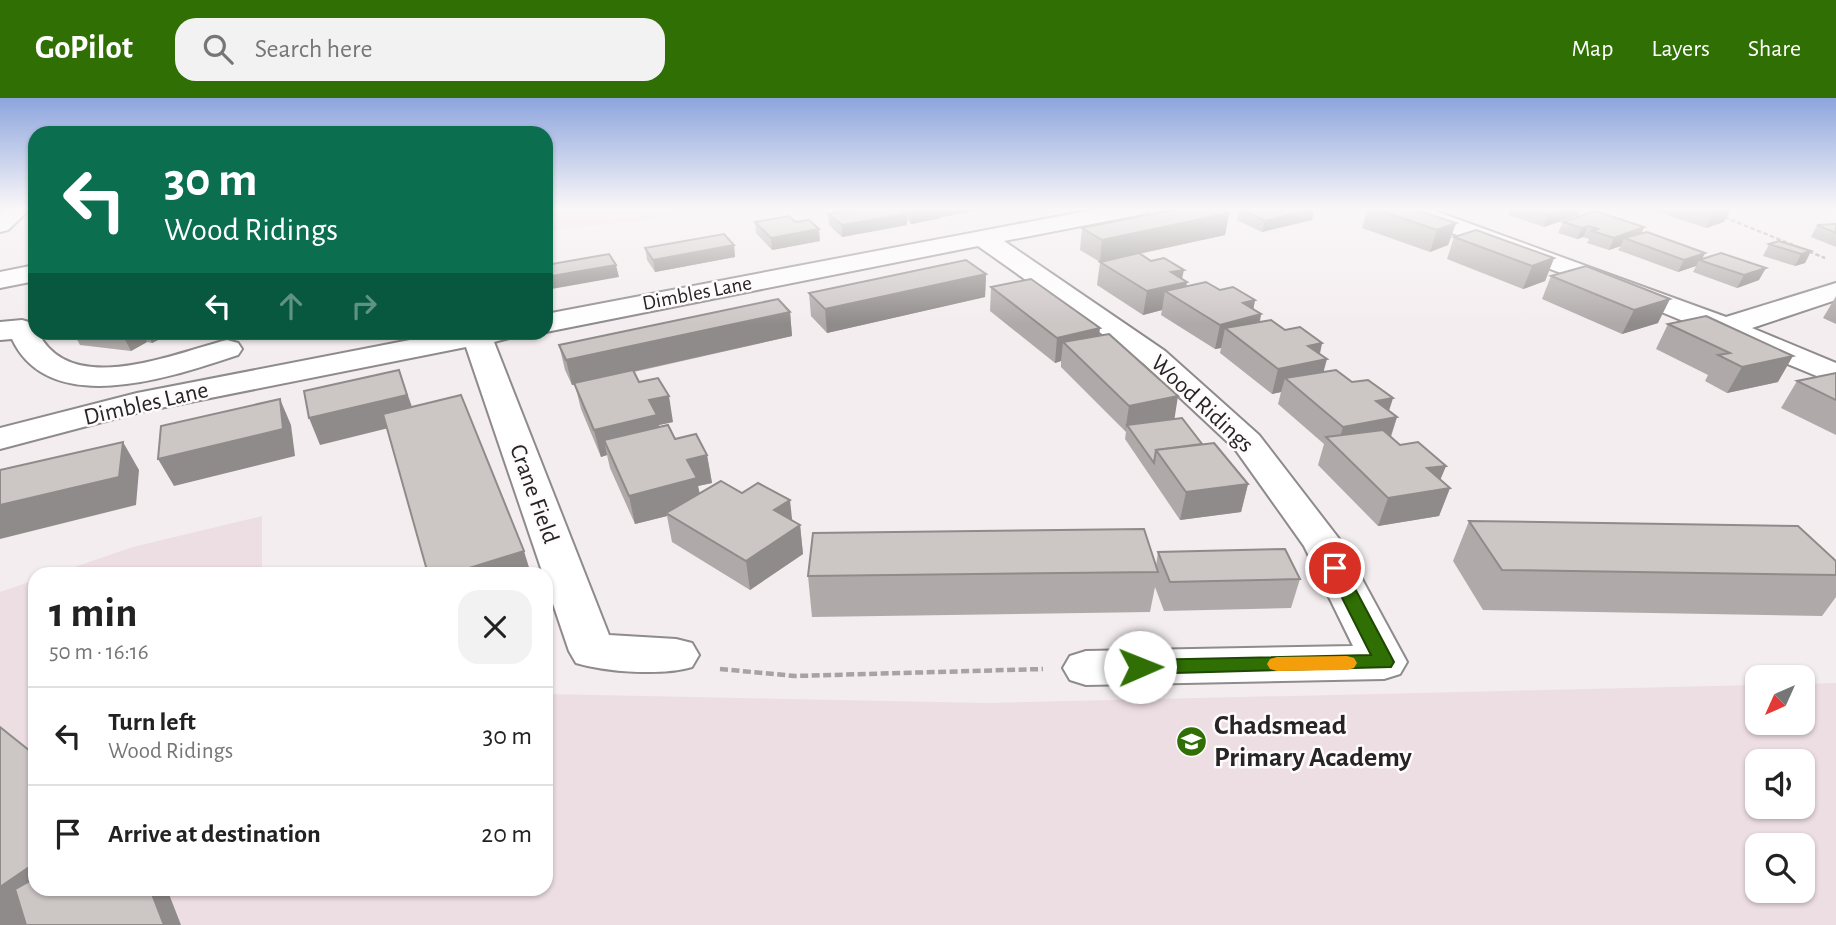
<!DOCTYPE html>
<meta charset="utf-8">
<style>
:root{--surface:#fff;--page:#f2f2f2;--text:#222;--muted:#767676;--line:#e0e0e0;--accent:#2f6f04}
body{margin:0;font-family:"Alegreya Sans",sans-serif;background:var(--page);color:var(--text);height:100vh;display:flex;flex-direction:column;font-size:26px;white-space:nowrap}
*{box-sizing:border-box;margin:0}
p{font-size:23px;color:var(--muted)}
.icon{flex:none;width:38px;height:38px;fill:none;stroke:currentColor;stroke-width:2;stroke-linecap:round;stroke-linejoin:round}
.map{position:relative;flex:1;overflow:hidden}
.drawer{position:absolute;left:28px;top:469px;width:525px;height:329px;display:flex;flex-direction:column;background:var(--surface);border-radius:21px;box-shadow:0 2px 5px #0004}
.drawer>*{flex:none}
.hud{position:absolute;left:28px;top:28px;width:525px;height:214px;border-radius:21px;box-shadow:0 2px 5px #0004;background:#0b6e4f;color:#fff;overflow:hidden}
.needle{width:46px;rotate:225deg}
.controls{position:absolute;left:1745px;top:567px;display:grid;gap:14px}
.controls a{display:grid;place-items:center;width:70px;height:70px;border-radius:14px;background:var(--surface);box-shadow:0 2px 5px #0004;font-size:35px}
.pin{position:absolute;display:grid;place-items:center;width:60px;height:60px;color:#fff;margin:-30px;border:4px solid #fff;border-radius:50%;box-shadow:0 2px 7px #0007}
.me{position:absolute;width:77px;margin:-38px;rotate:89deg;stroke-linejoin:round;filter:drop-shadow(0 0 5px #0008)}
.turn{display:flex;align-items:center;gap:24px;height:147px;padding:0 21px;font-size:32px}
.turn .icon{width:91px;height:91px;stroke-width:2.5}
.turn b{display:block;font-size:49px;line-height:60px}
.lanes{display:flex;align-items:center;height:66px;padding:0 21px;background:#0003;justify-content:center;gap:35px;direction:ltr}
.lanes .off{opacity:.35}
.round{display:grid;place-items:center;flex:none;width:74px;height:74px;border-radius:21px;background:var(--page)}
.overview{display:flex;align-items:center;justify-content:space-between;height:119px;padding:0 21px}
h1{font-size:42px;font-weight:700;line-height:52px}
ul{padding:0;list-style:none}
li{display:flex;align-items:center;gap:21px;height:98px;padding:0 21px;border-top:2px solid var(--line)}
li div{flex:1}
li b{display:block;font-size:26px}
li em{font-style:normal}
header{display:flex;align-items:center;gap:42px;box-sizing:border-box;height:98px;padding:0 35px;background:var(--accent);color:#fff}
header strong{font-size:33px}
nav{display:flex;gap:38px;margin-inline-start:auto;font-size:24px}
.search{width:490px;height:63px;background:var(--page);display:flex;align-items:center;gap:18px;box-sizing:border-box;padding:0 24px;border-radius:21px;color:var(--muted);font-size:26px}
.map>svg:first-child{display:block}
</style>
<header>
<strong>GoPilot</strong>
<div class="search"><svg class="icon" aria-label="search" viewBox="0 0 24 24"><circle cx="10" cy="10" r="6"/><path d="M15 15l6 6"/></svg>Search here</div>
<nav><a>Map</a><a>Layers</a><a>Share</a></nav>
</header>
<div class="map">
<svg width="1836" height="827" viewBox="0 0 1836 827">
<rect width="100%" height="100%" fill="#f3edef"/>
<!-- built -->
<g fill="#eddee3" fill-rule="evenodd">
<path d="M546,110H714L673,115V119L546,133Z"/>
<path d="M262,418V476H54L133,449Z"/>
<path d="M35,482V791H546V596L987,605L1757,587V625H1802L1803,586L1836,585V827H0V494ZM1757,663H1802V709H1757ZM1757,747H1802V793H1757Z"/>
</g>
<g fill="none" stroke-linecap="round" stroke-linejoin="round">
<defs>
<g id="minor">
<path d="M6,110H31L8,132L0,134V115Z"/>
<path d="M1102,110H1149L1146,115L1138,117L1004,143L1165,253L1259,337L1343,446L1407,564L1400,576L1384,581L1086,587L1070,582L1063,570L1070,558L1086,553L1353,548L1304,448L1235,351L1143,265L978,148L546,234V216Z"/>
<path d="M1394,110H1427L1726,219L1836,185V202L1752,230L1836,265V286L1613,194L1397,115Z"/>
<path d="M35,167V183L0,190V174Z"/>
<path d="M22,222L32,225L35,234H38C70,301 175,255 227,242L238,245L242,251L238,257C174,278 50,322 12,241L0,242V224Z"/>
<path d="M451,234H513L509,240L494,244L609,537L676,541L692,545L699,557L692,569C662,578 606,574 576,565L569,553L546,485V476H543L466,249L140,314L0,351V330L137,295Z"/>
</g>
</defs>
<!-- minor casing -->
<use href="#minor" stroke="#8f8a8b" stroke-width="4"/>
<!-- path-far1 -->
<path stroke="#a7a2a4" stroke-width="2.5" stroke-dasharray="4.5 2.5" stroke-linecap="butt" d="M1730,110L1732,112L1724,119L1825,160"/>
<!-- path -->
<path stroke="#a7a2a4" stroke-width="4.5" stroke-dasharray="8 3.5" stroke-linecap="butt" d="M720,571L795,578L1043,571"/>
<!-- minor -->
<use href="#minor" fill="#fff" fill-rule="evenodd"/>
</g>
<!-- wall -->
<g fill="#afaaa9">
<path d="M862,110H989L942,119L941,117V120L911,126L907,122V127L842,139L829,127L828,116Z"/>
<path d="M1368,110H1410L1456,125L1448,147L1430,154L1362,130Z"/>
<path d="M1511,110H1581L1578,117L1544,129L1508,117Z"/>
<path d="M1645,110H1731L1724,124L1706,130Z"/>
<path d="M1240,111L1312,122L1262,134L1237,122Z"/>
<path d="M1229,115L1225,137L1139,156L1182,181L1186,188L1220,192L1255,202L1253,211L1261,216L1260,224L1322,245L1320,256L1324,274L1393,300L1389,313L1397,319L1391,339L1400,347L1446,368L1440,382L1450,390L1439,418L1378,428L1318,367L1324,346L1278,306L1281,294L1272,296L1220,255L1221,250L1215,251L1161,217L1162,212L1143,217L1097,187L1100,164L1080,152L1082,130Z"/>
<path d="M755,124H795L820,143L772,152L756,135Z"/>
<path d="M1563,124L1644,129L1642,135L1705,155L1702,161L1759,182L1737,190L1693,174L1696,168L1678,174L1618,152L1621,148L1609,152L1587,145L1589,141L1583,139L1577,141L1558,135Z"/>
<path d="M1836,126V149L1811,139L1817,127Z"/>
<path d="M1454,139L1554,160L1545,183L1523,191L1447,161Z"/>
<path d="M1769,146L1811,153L1805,165L1795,168L1763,158Z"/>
<path d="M734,147L735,159L655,174L647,162L645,150Z"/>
<path d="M1586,168L1658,225L1622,236L1542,201L1551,178Z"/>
<path d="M986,176L985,199L827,235L811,218L809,195Z"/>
<path d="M991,189L1099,238L1174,321L1248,386L1241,414L1180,422L1125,341L1126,334L1061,269V263L1055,265L990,213Z"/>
<path d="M1836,198V226L1823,220Z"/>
<path d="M790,214L792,238L634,274L639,284L673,324L659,327V329L675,341L707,357L712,385L698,388L700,396L792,422L800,427L803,456L750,492L672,444L667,418L635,426L610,370L607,357L601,359L581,311L575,287H572L565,272L559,247Z"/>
<path d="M1706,218L1778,284L1727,295L1705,283L1708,277L1656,251L1668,226Z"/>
<path d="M73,234H174L152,245L147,244L131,253L80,247Z"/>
<path d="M1836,275V337L1781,310L1797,283Z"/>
<path d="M1469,423L1836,463V499L1822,518L1483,512L1453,463Z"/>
<path d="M1158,454L1300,481L1291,510L1164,513L1155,489L1150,514L812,519L808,478L1156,468Z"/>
</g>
<!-- shaded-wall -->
<g fill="#8f8b8a">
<path d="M935,110H941V120L911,126V114Z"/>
<path d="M942,110H989L942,119Z"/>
<path d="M1570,110H1581L1578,117L1544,129L1548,117Z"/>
<path d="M1715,110H1731L1724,124L1706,130Z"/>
<path d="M1314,111L1312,122L1262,134L1265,123Z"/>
<path d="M1229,115L1225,137L1100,164L1102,142Z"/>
<path d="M907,116V127L842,139V127Z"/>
<path d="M1456,125L1448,147L1430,154L1437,132Z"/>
<path d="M1588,128L1583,139L1577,141L1582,130Z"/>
<path d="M1644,129L1639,141L1624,140L1621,148L1609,152L1614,140Z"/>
<path d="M819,131L820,143L772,152L771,140Z"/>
<path d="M734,147L735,159L655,174L653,162Z"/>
<path d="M1811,153L1805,165L1795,168L1801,156Z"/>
<path d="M1705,155L1701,163L1699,162L1696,168L1678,174L1684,162Z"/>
<path d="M1554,160L1545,183L1523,191L1532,168Z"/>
<path d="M616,167L619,179L546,192V179Z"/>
<path d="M1766,170L1759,182L1737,190L1744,177Z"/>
<path d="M1184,172L1181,185L1187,184L1184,205L1165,193L1162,212L1143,217L1147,193L1171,174Z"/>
<path d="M986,176L985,199L827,235L825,211Z"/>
<path d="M1670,201L1658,225L1622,236L1634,212Z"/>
<path d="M1255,202L1252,219L1261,216L1256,241L1225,230L1221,250L1215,251L1220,227L1243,205Z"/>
<path d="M790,214L792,238L572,287L566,262Z"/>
<path d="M1100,230L1097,254L1063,244L1061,263L1055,265L1057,240Z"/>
<path d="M121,234H142L147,244L131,253Z"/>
<path d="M147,234H174L152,245Z"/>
<path d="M1322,245L1318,263L1327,261L1320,287L1285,280L1281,294L1272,296L1278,271L1308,248Z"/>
<path d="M1793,258L1778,284L1727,295L1742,269Z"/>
<path d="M399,272L417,323L320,347L309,320Z"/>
<path d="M669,298L673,324L659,327L662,344L604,342L607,357L601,359L594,332L649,302Z"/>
<path d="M1178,298L1174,324L1127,327L1125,334L1129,308Z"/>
<path d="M1393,300L1386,321L1397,319L1388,346L1337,350L1343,329L1376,303Z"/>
<path d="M280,301L291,327L295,358L174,388L158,361Z"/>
<path d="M123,344L139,372L136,407L0,441V407Z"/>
<path d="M707,357L712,385L698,388L702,408L666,415L667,418L635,426L629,398L687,362Z"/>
<path d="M1446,368L1436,392L1450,390L1439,418L1378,428L1388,400L1427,370Z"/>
<path d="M1248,386L1241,414L1180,422L1186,394Z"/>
<path d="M790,402L793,430L774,412Z"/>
<path d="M800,427L803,456L750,492L746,463Z"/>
<path d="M524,453L531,476H450Z"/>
<path d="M35,765V791L45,827H0V789Z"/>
<path d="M150,791H167L181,827H164Z"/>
</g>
<!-- building -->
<g fill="#ccc6c5" stroke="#8f8b8a" stroke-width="2">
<path d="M862,110H899L907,116L842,127L828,116Z"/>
<path d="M906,110H935L911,114Z"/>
<path d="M1182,110H1218L1229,115L1102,142L1082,130Z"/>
<path d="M1244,110H1311L1314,111L1265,123L1240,111Z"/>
<path d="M1372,110H1410L1456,125L1437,132Z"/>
<path d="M1526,110H1570L1548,117Z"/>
<path d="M1595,113L1644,129L1614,140L1592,133L1598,131L1588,128L1582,130L1563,124Z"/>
<path d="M789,118L795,124L809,122L819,131L771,140L755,124Z"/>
<path d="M1836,126V135L1817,127Z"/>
<path d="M1476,132L1554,160L1532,168L1454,139Z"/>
<path d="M1647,134L1705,155L1684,162L1624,140Z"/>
<path d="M724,136L734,147L653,162L645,150Z"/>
<path d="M1779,143L1811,153L1801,156L1769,146Z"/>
<path d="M1139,155L1151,163L1164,160L1184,172L1171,174L1187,184L1147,193L1100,164Z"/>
<path d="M1721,155L1766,170L1744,177L1699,162Z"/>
<path d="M609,156L616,167L546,179V167Z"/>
<path d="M966,162L986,176L825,211L809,195Z"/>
<path d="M1586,168L1670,201L1634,212L1551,178Z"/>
<path d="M1031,181L1100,230L1057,240L991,189Z"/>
<path d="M1206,184L1220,192L1233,189L1255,202L1243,205L1261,216L1220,227L1165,193Z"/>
<path d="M778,201L790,214L566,262L559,247Z"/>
<path d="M1706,218L1793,258L1742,269L1718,257L1730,255L1668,226Z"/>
<path d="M1271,222L1285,232L1300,229L1322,245L1308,248L1327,261L1278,271L1225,230Z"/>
<path d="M1109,236L1178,298L1129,308L1063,244Z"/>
<path d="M399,272L407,297L309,320L304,293Z"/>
<path d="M633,272L639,284L658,280L669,298L649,302L657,317L594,332L574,285Z"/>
<path d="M1336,272L1352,284L1368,282L1393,300L1376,303L1397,319L1343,329L1285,280Z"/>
<path d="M1836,275V302L1797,283Z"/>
<path d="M461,297L524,453L450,476H428L383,316Z"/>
<path d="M280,301L283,331L158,361L161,328Z"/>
<path d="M1182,320L1202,346L1156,352L1154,365L1127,327Z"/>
<path d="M668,327L675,341L696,336L707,357L687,362L697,380L629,398L604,342Z"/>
<path d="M1383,332L1400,347L1418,344L1446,368L1427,370L1450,390L1388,400L1326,339Z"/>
<path d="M123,344L119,379L0,407V372Z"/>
<path d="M1214,345L1248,386L1186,394L1156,352Z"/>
<path d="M721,383L742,395L758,385L790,402L774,412L800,427L746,463L666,415Z"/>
<path d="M1469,423L1798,428L1836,463V477L1502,472Z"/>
<path d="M1144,431L1158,474L808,478L813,435Z"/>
<path d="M1285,451L1300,481L1170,484L1158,454Z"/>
<path d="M0,629L35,657V765L0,789Z"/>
<path d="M35,780V791H150L164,827H26L15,791Z"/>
</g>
<!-- sky -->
<linearGradient id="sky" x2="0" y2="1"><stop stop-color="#8da5dd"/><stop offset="0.49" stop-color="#faf7f8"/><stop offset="1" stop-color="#faf7f8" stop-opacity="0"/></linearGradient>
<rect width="1836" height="226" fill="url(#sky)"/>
<!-- route -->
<path fill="#2f6f04" stroke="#1f4803" stroke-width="2" d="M1335,464L1344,470L1394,564L1391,569L1140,576L1134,574L1131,569L1134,564L1140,562L1371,557L1327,470Z"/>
<!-- slow -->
<path fill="#f59e0b" d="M1347,558L1354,560L1357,565L1354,570L1347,572L1277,573L1270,571L1267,566L1270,561L1277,559Z"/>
<!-- icons -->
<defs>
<symbol id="school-disc" viewBox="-11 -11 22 22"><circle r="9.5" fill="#2f6f04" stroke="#fffbfc"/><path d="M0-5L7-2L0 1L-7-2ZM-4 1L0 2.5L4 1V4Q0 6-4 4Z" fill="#fff"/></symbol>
</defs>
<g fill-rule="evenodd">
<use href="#school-disc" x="1174" y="626" width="35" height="35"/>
</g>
<g text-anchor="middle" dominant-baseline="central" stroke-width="5" stroke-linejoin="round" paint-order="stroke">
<!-- far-street labels -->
<g font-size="21" fill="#262424" stroke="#fffbfc">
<text transform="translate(697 195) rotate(-11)">Dimbles Lane</text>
</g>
<!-- street labels -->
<g font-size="24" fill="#262424" stroke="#fffbfc">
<text transform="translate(146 306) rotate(-13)">Dimbles Lane</text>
<text transform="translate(1202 306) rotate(43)">Wood Ridings</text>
<text transform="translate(534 396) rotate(70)">Crane Field</text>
</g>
<!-- near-poi labels -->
<g font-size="28" font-weight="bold" fill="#262424" stroke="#fffbfc" text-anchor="start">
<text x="1214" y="628">Chadsmead<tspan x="1214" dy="32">Primary Academy</tspan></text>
</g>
</g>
</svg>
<div class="controls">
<a><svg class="needle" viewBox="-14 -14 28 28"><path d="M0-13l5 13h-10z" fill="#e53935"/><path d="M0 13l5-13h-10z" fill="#767676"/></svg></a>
<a><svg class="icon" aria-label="sound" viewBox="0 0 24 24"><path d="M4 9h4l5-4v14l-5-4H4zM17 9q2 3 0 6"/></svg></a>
<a><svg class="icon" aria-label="search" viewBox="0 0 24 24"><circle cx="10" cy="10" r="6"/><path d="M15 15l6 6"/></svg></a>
</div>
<div class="pin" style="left:1335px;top:470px;background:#d93025"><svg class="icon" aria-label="arrive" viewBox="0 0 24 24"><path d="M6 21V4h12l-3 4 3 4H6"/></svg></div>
<svg class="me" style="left:1140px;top:569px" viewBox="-20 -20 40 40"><circle r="19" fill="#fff"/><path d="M0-13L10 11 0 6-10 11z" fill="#2f6f04"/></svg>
<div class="hud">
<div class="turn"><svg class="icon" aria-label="left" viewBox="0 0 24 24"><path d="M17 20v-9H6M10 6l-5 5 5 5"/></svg><div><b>30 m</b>Wood Ridings</div></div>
<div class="lanes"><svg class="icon" aria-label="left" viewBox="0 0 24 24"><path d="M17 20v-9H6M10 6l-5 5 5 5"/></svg><svg class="icon off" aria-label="ahead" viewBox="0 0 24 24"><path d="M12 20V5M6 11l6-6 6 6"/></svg><svg class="icon off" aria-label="right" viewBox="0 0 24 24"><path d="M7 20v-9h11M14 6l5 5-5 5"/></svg></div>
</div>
<section class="drawer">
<div class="overview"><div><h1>1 min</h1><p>50 m · 16:16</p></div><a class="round"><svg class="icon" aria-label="close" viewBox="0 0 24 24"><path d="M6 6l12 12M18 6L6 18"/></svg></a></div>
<ul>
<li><svg class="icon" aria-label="left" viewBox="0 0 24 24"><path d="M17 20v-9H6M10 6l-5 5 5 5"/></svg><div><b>Turn left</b><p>Wood Ridings</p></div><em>30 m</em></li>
<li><svg class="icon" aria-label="arrive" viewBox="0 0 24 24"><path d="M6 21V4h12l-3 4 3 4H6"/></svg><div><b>Arrive at destination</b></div><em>20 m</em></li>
</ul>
</section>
</div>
